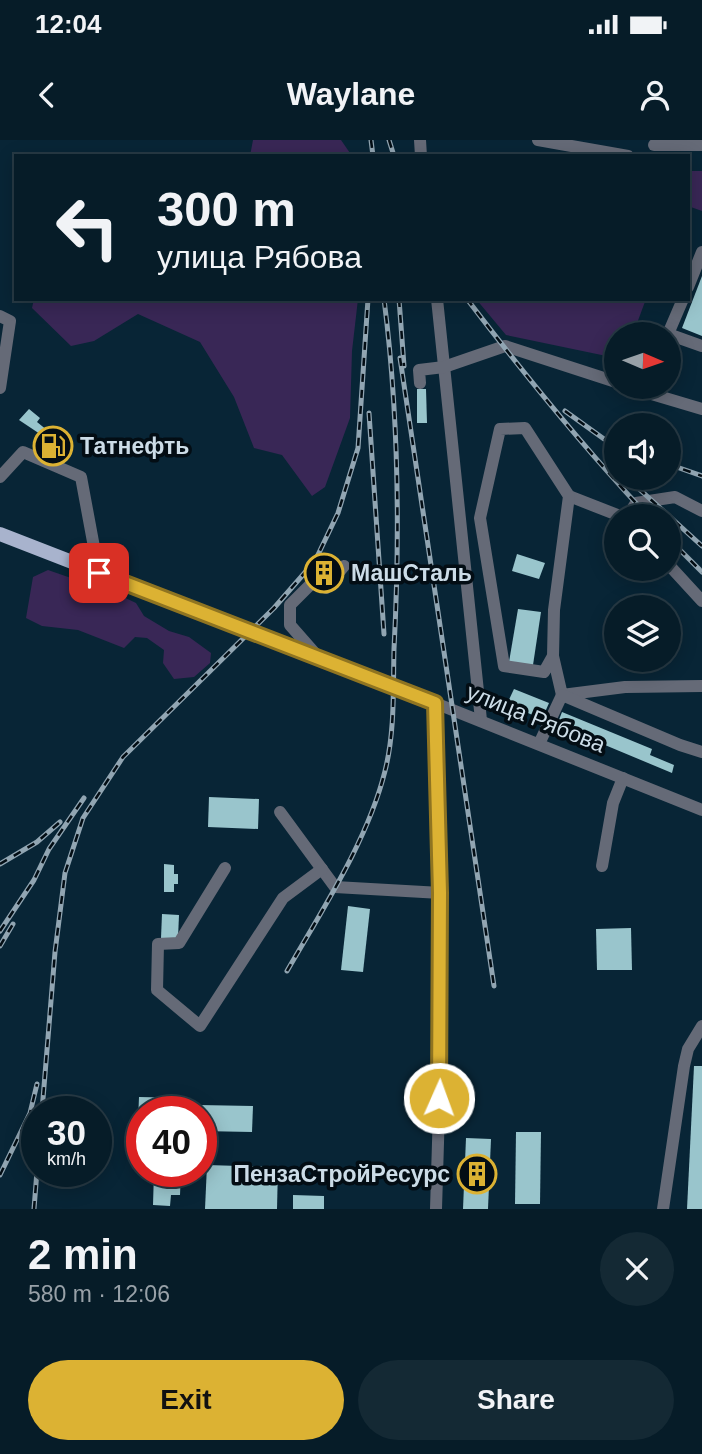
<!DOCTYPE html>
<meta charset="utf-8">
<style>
:root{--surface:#061c28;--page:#142934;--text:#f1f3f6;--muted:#98a1a8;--line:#273a45;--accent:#dcb233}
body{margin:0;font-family:Helvetica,sans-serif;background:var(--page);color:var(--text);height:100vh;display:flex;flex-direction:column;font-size:26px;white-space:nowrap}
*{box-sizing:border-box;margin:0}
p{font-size:23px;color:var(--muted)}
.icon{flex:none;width:38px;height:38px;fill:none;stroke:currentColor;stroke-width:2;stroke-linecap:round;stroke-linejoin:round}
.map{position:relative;height:1069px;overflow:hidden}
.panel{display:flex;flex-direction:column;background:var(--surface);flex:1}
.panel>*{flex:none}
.guide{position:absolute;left:14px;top:14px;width:676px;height:147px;border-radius:0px;box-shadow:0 4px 18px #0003,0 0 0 2px var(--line);background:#061c28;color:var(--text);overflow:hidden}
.needle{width:46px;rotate:92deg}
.buttons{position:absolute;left:604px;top:182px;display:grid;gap:14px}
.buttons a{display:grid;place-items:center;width:77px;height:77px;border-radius:50%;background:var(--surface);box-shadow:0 4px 18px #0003,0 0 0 2px var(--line);font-size:35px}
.speed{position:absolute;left:21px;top:956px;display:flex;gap:14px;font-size:35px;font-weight:700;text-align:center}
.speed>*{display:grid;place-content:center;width:91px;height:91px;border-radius:50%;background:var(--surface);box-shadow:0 4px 18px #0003,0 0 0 2px var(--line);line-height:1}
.speed small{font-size:18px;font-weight:400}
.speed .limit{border:10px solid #d22;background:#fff;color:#111}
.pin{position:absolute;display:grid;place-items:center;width:60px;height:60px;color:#fff;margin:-30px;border-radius:14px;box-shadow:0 4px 10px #0006}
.me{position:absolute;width:77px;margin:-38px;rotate:2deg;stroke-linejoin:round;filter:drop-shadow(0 0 5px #0008)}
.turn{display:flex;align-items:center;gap:24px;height:147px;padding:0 28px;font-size:32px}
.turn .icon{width:91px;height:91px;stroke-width:2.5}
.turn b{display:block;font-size:49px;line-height:60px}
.round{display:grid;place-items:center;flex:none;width:74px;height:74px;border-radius:37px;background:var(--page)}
.headline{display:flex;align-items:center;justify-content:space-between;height:119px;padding:0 28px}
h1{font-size:42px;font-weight:600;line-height:52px}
.primary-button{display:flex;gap:14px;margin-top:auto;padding:14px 28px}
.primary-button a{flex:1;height:80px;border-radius:42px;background:var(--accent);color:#111;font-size:28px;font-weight:600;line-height:80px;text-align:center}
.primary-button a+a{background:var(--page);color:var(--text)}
.status{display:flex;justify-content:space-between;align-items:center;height:49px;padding:0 35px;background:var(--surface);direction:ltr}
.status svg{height:19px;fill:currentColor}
header{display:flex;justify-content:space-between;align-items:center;height:91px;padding:0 28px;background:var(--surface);font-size:32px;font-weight:600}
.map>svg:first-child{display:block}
</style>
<div class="status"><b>12:04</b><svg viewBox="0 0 49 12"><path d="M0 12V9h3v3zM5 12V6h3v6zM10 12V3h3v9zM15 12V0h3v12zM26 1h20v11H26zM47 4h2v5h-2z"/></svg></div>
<header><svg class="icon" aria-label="back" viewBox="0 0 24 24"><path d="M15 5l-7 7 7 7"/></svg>Waylane<svg class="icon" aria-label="person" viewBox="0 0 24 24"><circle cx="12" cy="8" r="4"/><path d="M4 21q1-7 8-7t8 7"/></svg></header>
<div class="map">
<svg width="702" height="1069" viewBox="0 0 702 1069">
<rect width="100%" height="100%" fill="#082536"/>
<!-- green -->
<g fill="#392756">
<path d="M253,0H341L352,16H250Z"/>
<path d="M688,31H702V71L688,66Z"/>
<path d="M34,159H358L352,211L350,278L325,347L312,356L282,315L254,308L234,257L200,202L138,174L94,201L71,206L32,168Z"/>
<path d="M476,159H646L633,194H616V218L506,195Z"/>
<path d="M48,430L117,454L136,463L144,476L169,491L189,497L211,513L210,523L194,537L174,539L163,523L164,510L147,498L135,497L124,508L78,490L42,486L26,478L33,437Z"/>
</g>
<!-- building -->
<g fill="#99c5cc">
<path d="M702,136V196L682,188Z"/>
<path d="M417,249H426L427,283H417Z"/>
<path d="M29,269L40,278L37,282L58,299L44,315L34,307L43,296L19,280Z"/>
<path d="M517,414L545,423L539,439L512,431Z"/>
<path d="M518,469L541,472L533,525L509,522Z"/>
<path d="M514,549L549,563L542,579L507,564Z"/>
<path d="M562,572L652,609L650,615L674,625L672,633L557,585Z"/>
<path d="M209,657L259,659L258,689L208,687Z"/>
<path d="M164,724L174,725V734H178V744H174V752H164Z"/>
<path d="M348,766L370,769L363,832L341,830Z"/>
<path d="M162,774L179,775L178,798H161Z"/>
<path d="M631,788L632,830H597L596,789Z"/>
<path d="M694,926H702V1069H687Z"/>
<path d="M139,957L187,958V971H142V982L138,981Z"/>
<path d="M199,965L253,966L252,992L201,991Z"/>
<path d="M516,992H541L540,1064H515Z"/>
<path d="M466,998L491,999L488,1069H463Z"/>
<path d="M207,1025L278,1027L277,1069H205Z"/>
<path d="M154,1031H181L180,1055H171L170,1066L153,1065Z"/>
<path d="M293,1055L324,1056V1069H293Z"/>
</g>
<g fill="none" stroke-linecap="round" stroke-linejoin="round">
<!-- minor -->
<g stroke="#656a77" stroke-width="12">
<path d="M420,0L421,16"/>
<path d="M538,0L628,16"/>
<path d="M654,5H702"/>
<path d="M688,147L702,112"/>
<path d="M437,159L481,580"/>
<path d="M0,176L10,181L0,248"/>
<path d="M668,194L683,159"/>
<path d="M668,194L702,206"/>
<path d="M420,243L419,230L444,227L505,206L616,242"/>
<path d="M628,247L702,269"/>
<path d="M0,337L23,312L81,337L99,434"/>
<path d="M569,356L620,376"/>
<path d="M628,376L636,363L675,357L702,371"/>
<path d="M668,424L702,461"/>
<path d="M553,516L544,532L504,526L480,378L500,289L525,288L569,356L554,470L553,516L562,555L625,547L702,546"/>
<path d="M319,518L290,485V465L315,440L326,448L344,426"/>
<path d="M539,604L562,555L680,605L702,612"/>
<path d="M280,672L335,747L441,753"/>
<path d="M602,726L613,663L623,638"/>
<path d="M225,728L179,803L158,804L157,850L200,886L283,758L322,729"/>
<path d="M436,1069L441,903V753L435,563L702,670"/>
<path d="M663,1069L684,926L688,909L702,886"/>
</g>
<!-- major -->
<path stroke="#a8b3cd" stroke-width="14" d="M0,394L435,563"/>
<defs>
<g id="rail">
<path d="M371,0L373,16"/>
<path d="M389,0L394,16"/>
<path d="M399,159L404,226"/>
<path d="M467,159C524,234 584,308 648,376"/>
<path d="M400,218L494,846"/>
<path d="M565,271L604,299L616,303"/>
<path d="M369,273L384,494"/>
<path d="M668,324L702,336"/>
<path d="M627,338L702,406"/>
<path d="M668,398L702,432"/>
<path d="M0,724L37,702L60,682"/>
<path d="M0,791L34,740L49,709L84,658"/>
<path d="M0,806L13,784"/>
<path d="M287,831C322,770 368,700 385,631C395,592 393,549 394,509C400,393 399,276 384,159"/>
<path d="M42,971L55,812L65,733L83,678L123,617L274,468L315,421L338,373L358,308L368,159"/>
<path d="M0,1035L30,973L37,944"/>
<path d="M34,1069L37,1031"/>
</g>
</defs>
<!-- rail casing -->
<use href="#rail" stroke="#91a5b2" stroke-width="5"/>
<!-- rail -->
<use href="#rail" stroke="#030d14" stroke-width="2.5" stroke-dasharray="8" stroke-linecap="butt"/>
</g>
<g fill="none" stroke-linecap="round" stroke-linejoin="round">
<defs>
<path id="route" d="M99,433L435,563L440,753L439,958"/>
</defs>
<!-- route casing -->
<use href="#route" stroke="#8f7421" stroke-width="18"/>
<!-- route -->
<use href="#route" stroke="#dcb233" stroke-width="12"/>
</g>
<!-- icons -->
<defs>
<symbol id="fuel-ring" viewBox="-11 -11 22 22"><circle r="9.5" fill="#030d14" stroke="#dcb233" stroke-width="1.5"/><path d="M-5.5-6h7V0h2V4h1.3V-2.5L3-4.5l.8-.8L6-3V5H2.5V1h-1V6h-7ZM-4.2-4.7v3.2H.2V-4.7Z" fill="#dcb233"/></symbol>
<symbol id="building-ring" viewBox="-11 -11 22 22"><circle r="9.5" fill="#030d14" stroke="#dcb233" stroke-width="1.5"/><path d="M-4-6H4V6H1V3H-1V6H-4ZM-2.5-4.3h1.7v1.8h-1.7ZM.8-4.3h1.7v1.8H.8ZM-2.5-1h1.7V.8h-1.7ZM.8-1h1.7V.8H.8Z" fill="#dcb233"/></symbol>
</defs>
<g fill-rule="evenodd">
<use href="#fuel-ring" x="31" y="284" width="44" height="44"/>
<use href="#building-ring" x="302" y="411" width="44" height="44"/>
<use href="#building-ring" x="455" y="1012" width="44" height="44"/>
</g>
<g text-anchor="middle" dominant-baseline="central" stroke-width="7" stroke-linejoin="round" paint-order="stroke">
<!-- poi labels -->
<g font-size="23" font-weight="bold" fill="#ccdce7" stroke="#030d14" text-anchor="start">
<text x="80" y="306">Татнефть</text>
<text x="351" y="433">МашСталь</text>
<text x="450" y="1034" text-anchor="end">ПензаСтройРесурс</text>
</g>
<!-- street labels -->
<g font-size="23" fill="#ccdce7" stroke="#030d14">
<text transform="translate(536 578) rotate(22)">улица Рябова</text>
</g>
</g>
</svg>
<div class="buttons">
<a><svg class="needle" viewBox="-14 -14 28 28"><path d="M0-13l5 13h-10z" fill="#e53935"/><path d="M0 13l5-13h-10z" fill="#98a1a8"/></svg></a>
<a><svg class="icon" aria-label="sound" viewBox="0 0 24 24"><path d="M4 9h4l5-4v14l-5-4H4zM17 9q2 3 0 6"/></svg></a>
<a><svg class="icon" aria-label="search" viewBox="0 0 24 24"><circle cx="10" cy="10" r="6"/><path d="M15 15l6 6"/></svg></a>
<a><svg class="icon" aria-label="layers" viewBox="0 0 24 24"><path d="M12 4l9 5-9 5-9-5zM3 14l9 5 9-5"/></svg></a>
</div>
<div class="speed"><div>30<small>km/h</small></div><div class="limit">40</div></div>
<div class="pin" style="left:99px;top:433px;background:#d93025"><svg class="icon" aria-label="arrive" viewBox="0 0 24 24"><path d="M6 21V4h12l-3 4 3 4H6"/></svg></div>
<svg class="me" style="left:439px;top:958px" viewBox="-20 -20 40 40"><circle r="17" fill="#dcb233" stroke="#fff" stroke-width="3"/><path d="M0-11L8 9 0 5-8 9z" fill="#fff"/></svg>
<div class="guide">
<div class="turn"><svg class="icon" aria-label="left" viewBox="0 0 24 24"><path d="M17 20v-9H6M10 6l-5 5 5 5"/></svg><div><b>300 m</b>улица Рябова</div></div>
</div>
</div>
<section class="panel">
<div class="headline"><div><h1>2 min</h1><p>580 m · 12:06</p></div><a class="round"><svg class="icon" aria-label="close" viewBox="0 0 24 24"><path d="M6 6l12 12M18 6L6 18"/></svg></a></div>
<div class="primary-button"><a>Exit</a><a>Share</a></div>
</section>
